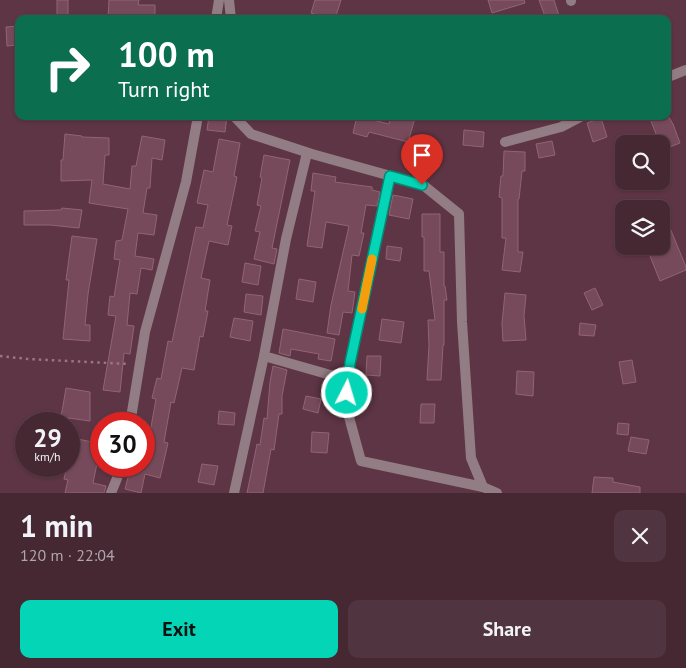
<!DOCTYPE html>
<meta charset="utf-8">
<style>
:root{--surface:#462833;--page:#50343f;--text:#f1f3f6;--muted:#b0a6ac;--line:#5e444e;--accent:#04d5b6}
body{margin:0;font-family:"PT Sans",sans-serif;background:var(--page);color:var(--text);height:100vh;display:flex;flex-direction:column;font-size:19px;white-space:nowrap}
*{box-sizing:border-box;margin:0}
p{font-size:16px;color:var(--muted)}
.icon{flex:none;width:28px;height:28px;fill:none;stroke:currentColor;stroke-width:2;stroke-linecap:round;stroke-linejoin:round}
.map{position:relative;height:493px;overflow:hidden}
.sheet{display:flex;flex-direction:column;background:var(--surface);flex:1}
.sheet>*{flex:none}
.top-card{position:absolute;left:15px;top:15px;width:656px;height:105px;border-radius:10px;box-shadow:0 1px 4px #0004,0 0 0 1px var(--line);background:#0b6e4f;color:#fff;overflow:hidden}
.fabs{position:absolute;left:615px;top:135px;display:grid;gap:10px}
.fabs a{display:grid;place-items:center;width:55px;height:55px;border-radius:10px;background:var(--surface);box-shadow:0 1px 4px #0004,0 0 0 1px var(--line);font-size:25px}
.speed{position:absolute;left:15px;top:412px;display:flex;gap:10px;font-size:25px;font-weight:700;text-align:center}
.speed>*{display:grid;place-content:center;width:65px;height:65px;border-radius:50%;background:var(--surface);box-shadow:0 1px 4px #0004,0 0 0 1px var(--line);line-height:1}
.speed small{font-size:12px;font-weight:400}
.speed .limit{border:8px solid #d22;background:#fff;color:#111}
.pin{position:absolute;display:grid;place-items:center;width:42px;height:42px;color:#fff;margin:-51px -21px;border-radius:50% 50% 50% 0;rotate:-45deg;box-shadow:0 0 5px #0007}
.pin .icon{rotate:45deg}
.me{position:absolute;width:55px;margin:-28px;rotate:5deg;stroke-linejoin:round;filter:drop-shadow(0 0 4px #0008)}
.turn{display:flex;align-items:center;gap:18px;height:105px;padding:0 20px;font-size:22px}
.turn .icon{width:65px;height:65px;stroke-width:2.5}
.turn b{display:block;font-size:35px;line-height:42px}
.round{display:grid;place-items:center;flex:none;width:52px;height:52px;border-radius:10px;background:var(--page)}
.overview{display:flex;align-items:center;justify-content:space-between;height:85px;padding:0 20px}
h1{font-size:30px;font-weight:700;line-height:38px}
.action{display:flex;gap:10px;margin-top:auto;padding:10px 20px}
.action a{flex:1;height:58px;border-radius:10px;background:var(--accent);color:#111;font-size:20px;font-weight:700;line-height:58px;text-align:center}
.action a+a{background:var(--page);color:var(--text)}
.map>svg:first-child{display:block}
</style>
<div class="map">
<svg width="686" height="493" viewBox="0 0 686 493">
<rect width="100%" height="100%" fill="#5e3544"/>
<!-- building -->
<g fill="#764a5a" stroke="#926474">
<rect x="57" y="0" width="11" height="19"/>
<path d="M109,0H139L138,5H155V19H108Z"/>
<path d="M315,0H341L335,19H329L311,13Z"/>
<path d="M488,0H524L525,3L492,13Z"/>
<path d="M539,0H554L560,19H546Z"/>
<path d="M19,26V45L7,46L6,27Z"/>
<path d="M209,116H227L225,132L207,130Z"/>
<path d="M357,116L389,124L391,116H407L415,118L408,142L369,132L367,137L353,133Z"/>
<path d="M649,116H668L673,124L680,143L662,150L661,144H660Z"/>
<path d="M601,118L607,137L593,142L587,123Z"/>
<path d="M464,130L484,132L483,147L463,145Z"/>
<path d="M65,134L82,136V137L109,138V155H105L103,184L130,189L132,166H136L142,136L165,140L162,160L152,158L150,188H147L143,213L157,215L154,235L138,233L135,256L154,259L152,270L141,268L137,294L130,293L127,325L134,326L130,354L124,353L120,392L103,390L116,316L108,315L110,296L114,297L120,260L114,259L116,241L122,240L128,209L89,203L92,180L61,181V160H63Z"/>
<path d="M219,139L240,143L234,176L237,177L227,225L232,226L228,245L209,241L201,278L210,280L205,311H208L203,337L200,336L194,370L182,368L174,403L171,402L164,442L168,443L160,478L145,474L141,493L125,489L131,466H144L156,399L152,398L157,378L161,379L168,341L172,342L196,227L203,228L208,205L197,203L204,170L213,172Z"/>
<path d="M552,141L555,155L539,158L536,144Z"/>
<path d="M504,151L525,152V171H522L519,199H518V252H523L520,272L502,270L506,238H502V198L499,197L501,176H503Z"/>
<path d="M264,155L290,160L272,248L277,249L274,264L254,259L260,232L255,231L261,206L257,205L262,178L260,177Z"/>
<path d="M313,173L336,177L335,182L372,187V190L380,192L377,206L366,205L361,233H364L359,256L352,255L348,291L355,292L352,313L343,312L339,335L327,333L331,305L349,226L326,222L322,248L307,246L315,191H311Z"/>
<path d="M393,195L413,199L409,219L389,215Z"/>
<path d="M661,206L686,267V270L660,281L646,246H661Z"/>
<path d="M62,208L82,210L79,228L50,225H24V211L61,210Z"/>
<path d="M422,214H440V252H444V286H445L447,300H444V345H443L441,380H427L429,345L428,320H435L429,271H424V237H422Z"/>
<path d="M72,236L97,239L88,294L85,325H90V341L63,339L69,280H66Z"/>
<path d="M387,246L402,248L400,261L386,259Z"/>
<path d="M245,263L261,266L258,285L242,282Z"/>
<path d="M299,279L316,282L313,302L296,299Z"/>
<path d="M595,288L603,305L592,310L584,293Z"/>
<path d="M505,293L526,295L524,316L526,340L503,341L502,323Z"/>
<path d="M246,294L263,296L261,315L244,312Z"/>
<path d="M234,318L253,321L250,341L230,337Z"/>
<path d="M382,319L404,322L401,343L379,340Z"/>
<path d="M580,323L596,325L594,336L579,335Z"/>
<path d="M283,329L335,339L331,361L318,359L319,354L291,349L290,356L279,353Z"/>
<path d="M367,356H381L380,376L366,375Z"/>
<path d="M632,360L636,382L623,384L619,362Z"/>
<path d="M273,366L287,370L282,396V414H279L274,450L271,449L263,493H247L257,444L260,445L264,418L267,419L270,382Z"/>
<path d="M517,371L534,372L533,396L516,394Z"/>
<path d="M66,388L90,392V421L61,417Z"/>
<path d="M306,396L321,399L318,413L303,409Z"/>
<path d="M421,404H435L434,423H420Z"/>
<path d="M219,411L235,413L234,425L218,424Z"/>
<path d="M618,423L629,424L628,435L617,434Z"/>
<path d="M312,432L329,433L327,453L311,452Z"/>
<path d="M69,437L101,444L93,483L106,486L104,493H65L68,480L64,479L67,466H69Z"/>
<path d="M631,437L649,440L646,454L628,451Z"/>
<path d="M202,464L218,466L214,485L198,482Z"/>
<path d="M594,477L613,478V482L640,487V493H592Z"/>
</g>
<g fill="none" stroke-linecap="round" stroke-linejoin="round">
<!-- path -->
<path stroke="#9a7683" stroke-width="2.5" stroke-dasharray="2.5 4" stroke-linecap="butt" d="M0,356L28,359L129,364"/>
<!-- street -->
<g stroke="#937d84" stroke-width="10">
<path d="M229,0L231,19"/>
<path d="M571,0V1"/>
<path d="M216,19L219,0"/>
<path d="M668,77L686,70"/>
<path d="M234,116L251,134L312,154L423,185L459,214L462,322L471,458L483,487L497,493"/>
<path d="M505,142L561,127L582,116"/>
<path d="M307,153L286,239L264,356L348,380"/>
<path d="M390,176L350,363L346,406L361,461L483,487"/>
<path d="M130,424L145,332L186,182L198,116"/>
<path d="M111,493L122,466"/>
<path d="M234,493L264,356"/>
</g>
</g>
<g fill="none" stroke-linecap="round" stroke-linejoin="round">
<defs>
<path id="route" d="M347,393L350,363L390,176L422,185"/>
</defs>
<!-- route casing -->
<use href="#route" stroke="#038a76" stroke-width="12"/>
<!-- route -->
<use href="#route" stroke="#04d5b6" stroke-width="9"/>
<!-- slow -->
<path stroke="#f59e0b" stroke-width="9" d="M362,309L372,259"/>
</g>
</svg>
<div class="fabs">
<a><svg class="icon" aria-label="search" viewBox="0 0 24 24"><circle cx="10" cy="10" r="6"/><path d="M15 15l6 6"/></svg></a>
<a><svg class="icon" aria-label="layers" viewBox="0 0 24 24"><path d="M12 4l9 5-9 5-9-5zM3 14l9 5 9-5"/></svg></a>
</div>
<div class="speed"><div>29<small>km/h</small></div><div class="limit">30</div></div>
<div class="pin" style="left:422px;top:185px;background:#d93025"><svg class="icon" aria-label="arrive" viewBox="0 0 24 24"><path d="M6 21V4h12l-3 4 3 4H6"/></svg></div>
<svg class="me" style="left:347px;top:393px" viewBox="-20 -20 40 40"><circle r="17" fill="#04d5b6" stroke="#fff" stroke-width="3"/><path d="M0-11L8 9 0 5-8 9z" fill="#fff"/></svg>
<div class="top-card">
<div class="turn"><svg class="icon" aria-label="right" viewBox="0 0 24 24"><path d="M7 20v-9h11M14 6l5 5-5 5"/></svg><div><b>100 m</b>Turn right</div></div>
</div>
</div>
<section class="sheet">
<div class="overview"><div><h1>1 min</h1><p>120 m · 22:04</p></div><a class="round"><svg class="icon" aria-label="close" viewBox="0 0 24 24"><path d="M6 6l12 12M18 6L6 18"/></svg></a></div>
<div class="action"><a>Exit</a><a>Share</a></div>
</section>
